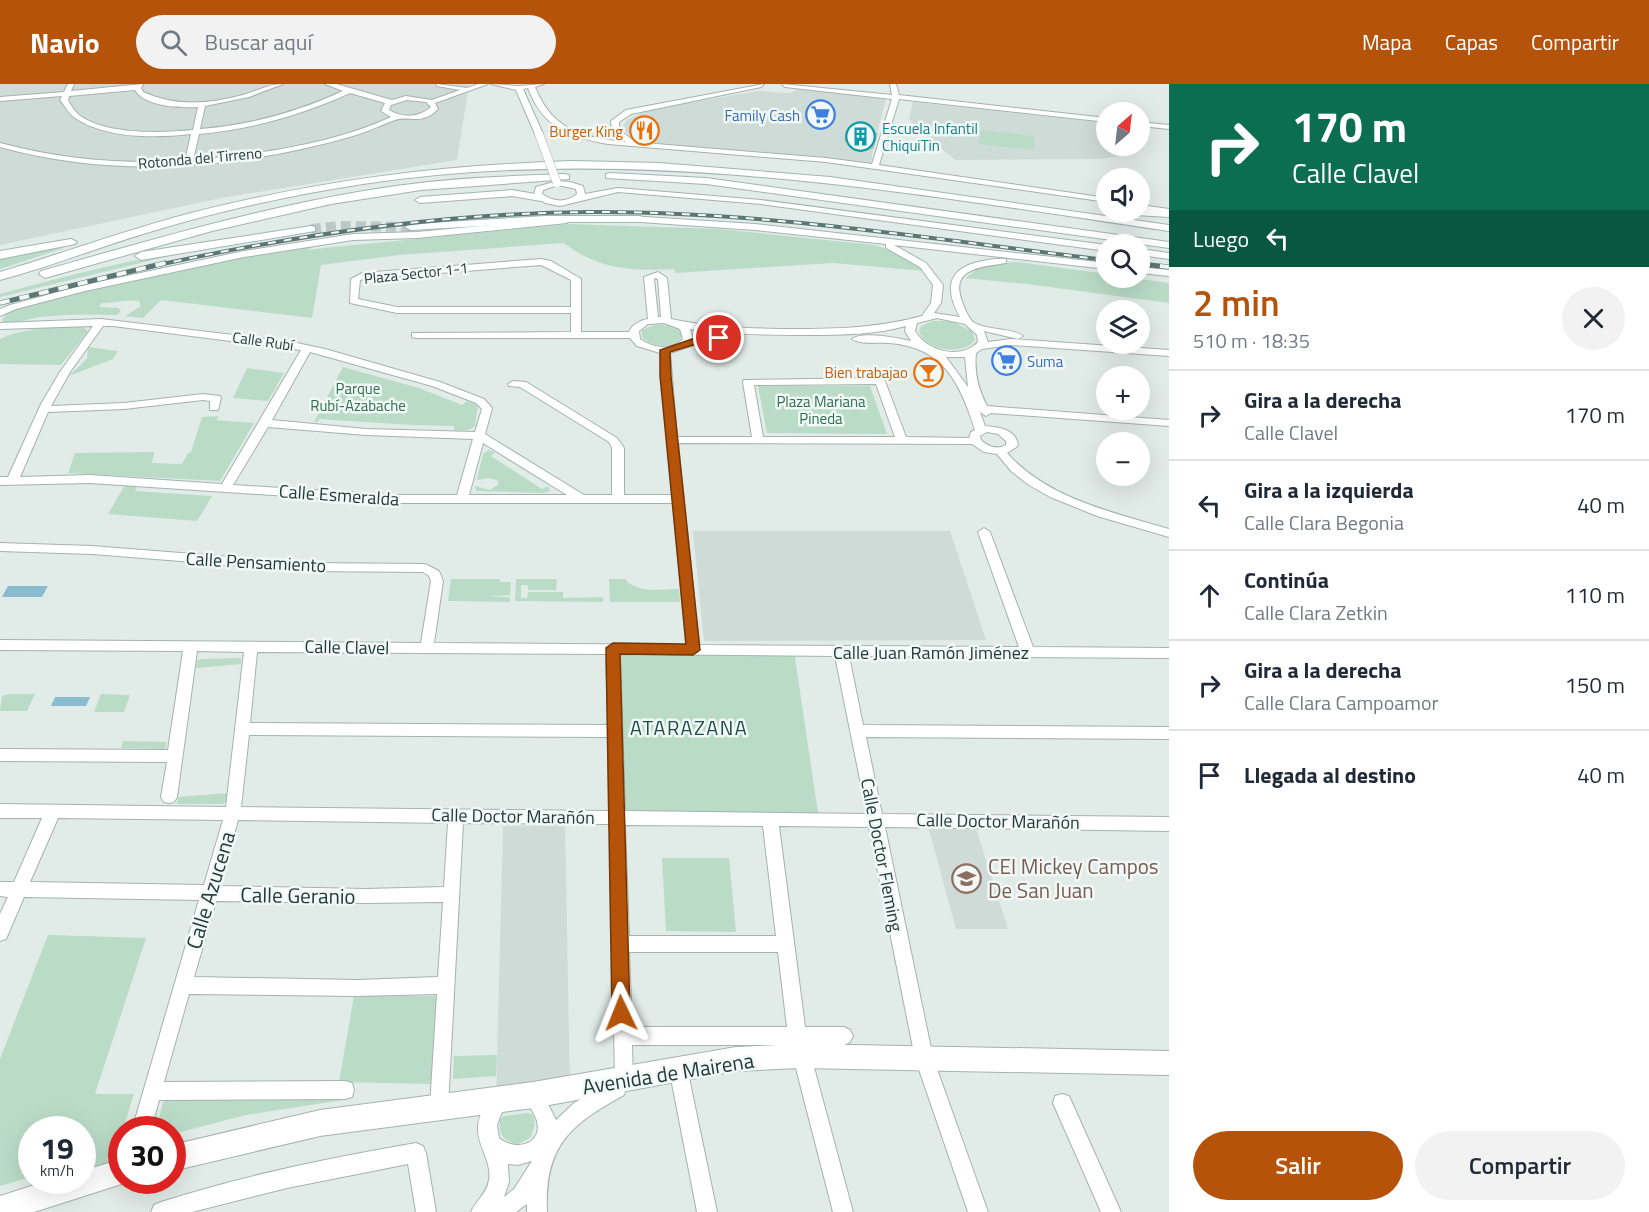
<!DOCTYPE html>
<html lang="es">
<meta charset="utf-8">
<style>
:root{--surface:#fff;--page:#f2f2f3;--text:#1f2937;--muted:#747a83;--line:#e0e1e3;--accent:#b45309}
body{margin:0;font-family:"Titillium Web",sans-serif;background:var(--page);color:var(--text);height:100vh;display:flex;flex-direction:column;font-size:22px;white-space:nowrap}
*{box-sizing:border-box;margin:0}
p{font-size:20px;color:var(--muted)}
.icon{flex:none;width:33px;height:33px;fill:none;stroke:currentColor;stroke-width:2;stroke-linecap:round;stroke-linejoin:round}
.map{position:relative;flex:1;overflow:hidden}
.sheet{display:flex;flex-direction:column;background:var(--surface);width:480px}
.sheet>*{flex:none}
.banner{background:#0b6e4f;color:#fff;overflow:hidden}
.needle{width:39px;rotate:28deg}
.controls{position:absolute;left:1096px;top:18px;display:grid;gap:12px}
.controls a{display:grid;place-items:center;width:54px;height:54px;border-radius:50%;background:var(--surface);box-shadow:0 6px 24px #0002;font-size:30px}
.speed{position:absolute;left:18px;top:1032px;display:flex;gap:12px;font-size:30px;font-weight:700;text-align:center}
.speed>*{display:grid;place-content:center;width:78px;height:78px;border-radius:50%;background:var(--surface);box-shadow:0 6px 24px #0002;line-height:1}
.speed small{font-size:15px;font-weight:400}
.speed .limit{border:9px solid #d22;background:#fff;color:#111}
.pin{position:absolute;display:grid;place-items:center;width:51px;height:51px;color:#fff;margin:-26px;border:3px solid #fff;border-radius:50%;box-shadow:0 2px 6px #0007}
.me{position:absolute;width:66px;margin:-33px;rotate:358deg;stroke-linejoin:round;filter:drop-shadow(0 0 4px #0008)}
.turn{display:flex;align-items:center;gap:21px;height:126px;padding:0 24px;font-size:27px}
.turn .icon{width:78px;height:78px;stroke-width:2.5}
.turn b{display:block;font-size:42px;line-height:51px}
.then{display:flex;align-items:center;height:57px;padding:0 24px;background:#0003;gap:12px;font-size:22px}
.round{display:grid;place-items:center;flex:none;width:63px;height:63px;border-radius:32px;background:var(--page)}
.head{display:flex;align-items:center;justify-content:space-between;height:102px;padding:0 24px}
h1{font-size:36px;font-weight:600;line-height:45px;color:var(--accent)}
.cta{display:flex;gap:12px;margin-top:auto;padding:12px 24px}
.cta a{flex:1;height:69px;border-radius:36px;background:var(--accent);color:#fff;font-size:24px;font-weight:600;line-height:69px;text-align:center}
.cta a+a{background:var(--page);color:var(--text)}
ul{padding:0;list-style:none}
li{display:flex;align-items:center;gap:18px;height:90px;padding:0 24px;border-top:2px solid var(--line)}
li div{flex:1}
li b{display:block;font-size:22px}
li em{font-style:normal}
header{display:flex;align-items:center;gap:36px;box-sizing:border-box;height:84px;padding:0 30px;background:var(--accent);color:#fff}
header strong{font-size:28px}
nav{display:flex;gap:33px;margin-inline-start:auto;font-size:21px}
.search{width:420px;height:54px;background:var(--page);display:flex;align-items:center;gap:15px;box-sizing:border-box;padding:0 21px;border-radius:33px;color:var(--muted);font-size:22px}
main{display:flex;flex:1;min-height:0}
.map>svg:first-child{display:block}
</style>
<header>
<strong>Navio</strong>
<div class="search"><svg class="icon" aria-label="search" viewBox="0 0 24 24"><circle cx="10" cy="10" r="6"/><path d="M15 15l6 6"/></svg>Buscar aquí</div>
<nav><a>Mapa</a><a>Capas</a><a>Compartir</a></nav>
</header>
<main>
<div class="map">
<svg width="1169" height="1128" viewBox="0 0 1169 1128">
<rect width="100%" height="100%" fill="#e1ebe8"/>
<!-- built -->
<g fill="#cfdbd7">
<path d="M0,0H469L457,76L221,114L0,161Z"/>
<path d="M800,5L886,15L873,64L871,80L660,60L636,56L621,44L627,36L639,30L663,23L759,7L790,9Z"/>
<path d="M913,18L1107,39V62H1117L1119,72L1101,75L955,76L916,43L909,35Z"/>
<path d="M693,447H950L986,556L704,557Z"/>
<path d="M565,741L570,1005L496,1016L503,742Z"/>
<path d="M929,745H976L1008,845H956Z"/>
</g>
<!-- green -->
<g fill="#badcc7">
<path d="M981,46L1034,52L1035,66L979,60Z"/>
<path d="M569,140L719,145L875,161L905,172L924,187L833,179L675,189L674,185C632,187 599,186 564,159L399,171L321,181L312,234L161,216L143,234L125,232L141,222L139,217C127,215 115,219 102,219L99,223L118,224L121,226L117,231C92,230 67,230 41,233C28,235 17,239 5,239L2,236C4,232 7,229 12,227C33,215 75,209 100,203C173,187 245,171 319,161L307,166L324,164Z"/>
<path d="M61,163L64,164L0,185V173Z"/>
<path d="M169,171V172L0,213V210C56,195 112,179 169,171Z"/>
<path d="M1018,178L1107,190V194H1132L1169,199V219L1027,200L965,194L985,180Z"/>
<path d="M933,237H950L972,247L975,256C963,273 924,266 919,247L921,242Z"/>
<path d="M657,240L676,243L682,250V253C672,265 652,264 642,253V246Z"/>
<path d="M82,242L88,247L61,281L0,280V255C26,243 54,243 82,242Z"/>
<path d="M88,263L118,267L113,275L69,292L87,275Z"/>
<path d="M343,283L419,304L462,321L467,317L478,321L475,342L469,346L454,347V342L411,341L319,335L318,338H314Z"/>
<path d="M247,284L284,289L268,317L233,314Z"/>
<path d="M758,302H870L887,350L767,349Z"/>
<path d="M219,332L216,336L254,339L220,397L68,389L75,369L154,368L152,379L182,380L188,369L191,368L202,333Z"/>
<path d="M489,366L495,368L491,372L542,405L548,402L550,407L543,409L476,407L475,402L490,406L499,400L497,396L489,394L477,396L483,370Z"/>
<path d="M125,401L137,402L135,407L212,412L197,437L108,430Z"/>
<path d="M451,495H500V498H511L510,511L488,513H510V518L448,517Z"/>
<path d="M516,495H557L556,506H528V501H521V514H527L528,508H563V514L603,513V518L515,517Z"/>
<path d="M609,495H625C636,510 663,505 679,505L680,518H610Z"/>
<path d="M613,564L794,567L819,736L617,734Z"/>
<path d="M241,574V580L196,584L197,577L200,575Z"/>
<path d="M9,610H35L27,627H0L2,612Z"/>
<path d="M101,610L130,611L124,628H94Z"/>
<path d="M123,657L167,658L165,665L121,664Z"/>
<path d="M227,709V717L223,720H177L178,713Z"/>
<path d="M662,774H729L736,848L666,847Z"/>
<path d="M48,851L146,854L95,1010H134L123,1045L122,1046C121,1057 126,1075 114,1082L100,1080L91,1085L83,1083L82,1046H32L31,1093L0,1102V975Z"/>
<path d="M354,912H435L437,917L431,1000L339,998Z"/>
<path d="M497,971L496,992L453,995L454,972Z"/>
<path d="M344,1013L343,1016L246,1031L173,1050L172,1046H156L163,1019L166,1016Z"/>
<path d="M528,1029L533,1031L535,1040L531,1053L519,1060C504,1059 498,1050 500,1035L504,1032Z"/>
</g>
<!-- water -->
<g fill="#8abccf">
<path d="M8,502H48L42,513H2Z"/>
<path d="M55,613H90L86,622H51Z"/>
</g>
<!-- building -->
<path fill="#b6c6c1" stroke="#b3c4bf" stroke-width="1.5" d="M850,44L869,46L877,50L873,64L867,66L858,65L845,56Z"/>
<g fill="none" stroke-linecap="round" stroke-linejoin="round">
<!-- secondary-tunnel -->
<path stroke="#bbc8c5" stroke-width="10" stroke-dasharray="10 5" stroke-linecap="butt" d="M311,145L340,142L411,143"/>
<defs>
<g id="minor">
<path d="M68,0H74L71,7L143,0L141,4L143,8C176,23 209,20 243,11C257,7 269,0 283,0L249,13L205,22L200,45C251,41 297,28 343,7L325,0H336L392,16L406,12L432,16L460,6L437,2L436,0L467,4L478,0H488L435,19L438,25C421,42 411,31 395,36C381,41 367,48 353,52C238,85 115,95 0,63V59C65,76 118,80 185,77L191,50C155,54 107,55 75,34C69,30 65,22 60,16L62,12L0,17V13L64,8ZM135,6C145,23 181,24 198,23L193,46C160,49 106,51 79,31C74,27 71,21 68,16L69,12ZM350,9L385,19L381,27L391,33C330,61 259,70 193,76L199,50C252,45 302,31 350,9ZM407,16L426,18L431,23C419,34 402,34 389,26L391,21Z"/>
<path d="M491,0L519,2L544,0L535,3C552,46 583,54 626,58L612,49L611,37L626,26L764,0L761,3L631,30L619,38V46L633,56L656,60L826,74L872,80L892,15L785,3L782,0L892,11L890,0H896L899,11L1107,34V38L899,15L879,81L1107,114V118L826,78L608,60C569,53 543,44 528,4L523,5L543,50L539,52L535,50L516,6Z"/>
<path d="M1140,38L1169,41V45L1140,42Z"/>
<path d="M557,97L570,98L583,102L585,110L618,104L761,116L1107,161V167L761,120L618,108L560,122L545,119L534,111L536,103ZM558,101L576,105L577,110C566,119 554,118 542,110L543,106Z"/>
<path d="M1140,121L1169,125V131L1140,125Z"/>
<path d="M629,132L755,140L1107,179V185L894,161L926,179L943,201L941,219L934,229L960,233C946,208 945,186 978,178C987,176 997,174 1006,175V179C984,183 949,183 962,217C964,223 968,233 973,238C986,247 1010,243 1023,252L1018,255L984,247L988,258L1011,255L1169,266V272L1011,261L982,265L976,269C974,288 978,305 987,322L1169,336V342L991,329L986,332L980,328L985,342C998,343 1017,345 1018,362L1007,369C1048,415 1112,428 1169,445V453L1097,432L1050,413L1029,401L1011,387L997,370L984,368L972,360L678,359L699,561L1019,563L978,448L984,444L990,448L1033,563L1169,564V574L849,572L863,641L1169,643V655L866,653L882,730L1169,733V747L885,743L933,974L988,1128H968L915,974L869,743L779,742L805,943H844L850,946L853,952L850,958L844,961H808L853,1128H833L790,961H632L633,996L631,1003L626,1004L624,1011C569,1041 544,1063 547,1128H527V1120L516,1128H471C476,1116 487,1110 489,1096C492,1076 477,1063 478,1043C478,1032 487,1018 491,1008L498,1006L505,1008L507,1015L497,1041L499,1054C514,1067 543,1062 537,1037C534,1028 527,1019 524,1011L526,1004L533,1002L540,1004L556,1036L574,1019L615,996L610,740L463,739L448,1023L446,1030L439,1032L432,1030L430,1023L437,910L357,912L189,910L164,998L345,997L352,999L354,1006L352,1013L345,1015L159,1016L151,1046H132L199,816L24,813L6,855L0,857V830L8,813L0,812V798H14L42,734H0V720L226,723L244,568L197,567L177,713L174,718L169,719L164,718L161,713L167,678L0,677V665L168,666L183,567L0,566V556L421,559L431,497L429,492L423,488L306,487L92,470L0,467V459L92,462L306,479L425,480L439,487L443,497L434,559L686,561L673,419H393L90,399L0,401V393H8L41,320L60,288L93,242L0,245V239L101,235L292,258L325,265L440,298L484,315L492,324L485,350L584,411H612V364L609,358L520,303L509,302L508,300L513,297L526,298L617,354L624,364V411H672L660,269L637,262L630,254H415L412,253V249L571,248V229H397L350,219L351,195L362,189L541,175L551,177L581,195V248H629C631,241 641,236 648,235L644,193L658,188L667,194L671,235C707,243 743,244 780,245C829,245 875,245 922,232L931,219L933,201L920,183L886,164V160L755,146L626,137L625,135ZM541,181L571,196V223H397L358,215L360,196L364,195ZM656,194L658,195L661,233H658L654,195ZM937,234L965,240L977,251L978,258C961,276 927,268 915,247L917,239ZM664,239L680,245L683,255C670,267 653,264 640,255L639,247L648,240ZM103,242H113L301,266L222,400L90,391L20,393L48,328L124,325L203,316L210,317V326H218L221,314L220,312L203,310L124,319L51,322L70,288ZM906,242L905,247L911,257C897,254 863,247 852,255C861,261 878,258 889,259C943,263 960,298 975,346L971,348L969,354L906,353L885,297L880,294L744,296L743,298L752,353H677L670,269L703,258L724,257L729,254L724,251L693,255L690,245C724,251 757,250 792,251C829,251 870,252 906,242ZM310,268L432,302L476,319L482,325L475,348L366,345L272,336ZM946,273H965L968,303ZM876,300L895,353H763L754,301ZM268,343L366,351L473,355L457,411H393L233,401ZM987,348L998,350L1006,357V361C997,366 989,363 981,356L980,352ZM483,359L567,411H469ZM257,568L606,570L608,641L250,639ZM620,570L835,572L867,730L625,727ZM249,651L608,653L609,727L241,723ZM58,734L223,736L204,801L30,798ZM238,736L448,739L444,803L366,805L220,802ZM625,741L763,742L776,852H629ZM216,817L366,819L443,818L438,893L357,896L194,893ZM629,868H778L787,943H632ZM532,1077L514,1105L504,1113L509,1098L508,1080L518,1081Z"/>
<path d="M564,134L568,137L567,139L417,154L353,156L244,173L85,207L16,225L0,232V225L10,221L84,201L244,167L353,150L417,148Z"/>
<path d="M1140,165L1169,169V175L1140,171Z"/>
<path d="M1140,183L1169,186V192L1140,189Z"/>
<path d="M678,975L685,977L687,984L717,1128H697L669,984L671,977Z"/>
<path d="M1062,1010L1069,1012L1121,1128H1101L1053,1019L1055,1012Z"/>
<path d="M416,1059L423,1062L426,1069L436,1128H416L408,1080L287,1104L192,1128H151L154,1121L161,1118C245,1091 330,1074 416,1059Z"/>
</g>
<g id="tertiary">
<path d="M800,960L1169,967V991L800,984L736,987L533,1024L320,1052L172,1087V1061L320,1026L533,998L736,963Z"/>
<path d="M122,1075V1096L131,1097L34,1128H0V1112L50,1096H82V1087Z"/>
</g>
<g id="secondary">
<path d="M573,77L659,79L830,93L1169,141V147C902,108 633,59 363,100C292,111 222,126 153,147C102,162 52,182 0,196V188C64,169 126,146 191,129C321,96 440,81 573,77Z"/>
<path d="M610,89L706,94L1169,158V164L706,100L606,94V90Z"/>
<path d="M565,90L569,91V95L421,106L331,120L212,147L45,194L39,190L41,187C158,154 276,119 396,102C452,94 509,92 565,90Z"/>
<path d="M512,106L541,111L546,114L541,117L512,112L420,119L415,116L420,113Z"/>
<path d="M1140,125L1169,127V133L1135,131L1129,128H1140Z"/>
<path d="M546,132H640L646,135L640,138H546L411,146L405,143L411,140Z"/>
<path d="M311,142L315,143V147L141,176L135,172L141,168Z"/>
<path d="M71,155L77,158L75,160L0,175V167Z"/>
</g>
</defs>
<!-- minor casing -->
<use href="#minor" stroke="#a4b3af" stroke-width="2"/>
<!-- tertiary casing -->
<use href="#tertiary" stroke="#a4b3af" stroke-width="2"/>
<!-- secondary casing -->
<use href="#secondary" stroke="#a0b6b1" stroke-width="2"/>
<!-- minor -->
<use href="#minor" fill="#fff" fill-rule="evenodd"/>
<!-- tertiary -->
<use href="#tertiary" fill="#fff" fill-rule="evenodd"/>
<!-- secondary -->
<use href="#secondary" fill="#fff" fill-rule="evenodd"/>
<defs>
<g id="rail-far1">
<path d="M1140,180L1145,181"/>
<path d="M158,181C301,150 445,129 591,128C764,127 936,156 1107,176"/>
</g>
<g id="rail">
<path d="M1140,180L1169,183"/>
<path d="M0,219L165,179"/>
</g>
</defs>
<!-- rail-far1 casing -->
<use href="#rail-far1" stroke="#5c7773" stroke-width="4"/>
<!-- rail casing -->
<use href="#rail" stroke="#5c7773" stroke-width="5"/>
<!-- rail-far1 -->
<use href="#rail-far1" stroke="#f1f8f5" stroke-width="2" stroke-dasharray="8" stroke-linecap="butt"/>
<!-- rail -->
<use href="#rail" stroke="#f1f8f5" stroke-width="4" stroke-dasharray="10" stroke-linecap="butt"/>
<defs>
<path id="minor-bridge" d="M539,50L557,99"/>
</defs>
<!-- minor-bridge casing -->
<use href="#minor-bridge" stroke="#a4b3af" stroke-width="9" stroke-linecap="butt"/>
<!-- minor-bridge -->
<use href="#minor-bridge" stroke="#fff" stroke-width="8"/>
</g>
<!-- route -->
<path fill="#b45309" stroke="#753606" stroke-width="1.5" d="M719,251L724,254L723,256L703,258L670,268L671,292L700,566L693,571L620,570L630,929L627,935L621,938L614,935L612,929L606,564L613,559L686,560L660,292V266L698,253Z"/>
<!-- icons -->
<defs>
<symbol id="supermarket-ring" viewBox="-11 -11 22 22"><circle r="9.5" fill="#f1f8f5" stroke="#3f7fe0" stroke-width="1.5"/><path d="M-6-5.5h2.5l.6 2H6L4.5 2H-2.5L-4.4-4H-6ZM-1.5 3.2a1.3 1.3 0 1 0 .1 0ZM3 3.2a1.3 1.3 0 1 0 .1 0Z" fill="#3f7fe0"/></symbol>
<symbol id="restaurant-ring" viewBox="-11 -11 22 22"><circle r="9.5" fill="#f1f8f5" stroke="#e8710a" stroke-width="1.5"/><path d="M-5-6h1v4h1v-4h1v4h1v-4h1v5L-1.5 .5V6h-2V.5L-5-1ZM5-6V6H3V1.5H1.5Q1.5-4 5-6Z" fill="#e8710a"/></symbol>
<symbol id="building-ring" viewBox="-11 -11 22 22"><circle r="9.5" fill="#f1f8f5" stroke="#0f9aa8" stroke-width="1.5"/><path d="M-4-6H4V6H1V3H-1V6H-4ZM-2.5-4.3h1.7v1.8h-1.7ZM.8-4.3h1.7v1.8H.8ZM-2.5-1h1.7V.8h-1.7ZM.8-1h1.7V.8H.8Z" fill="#0f9aa8"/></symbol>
<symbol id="bar-ring" viewBox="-11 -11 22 22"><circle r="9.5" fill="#f1f8f5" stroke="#e8710a" stroke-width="1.5"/><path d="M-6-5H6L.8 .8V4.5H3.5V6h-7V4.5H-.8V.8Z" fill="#e8710a"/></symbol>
<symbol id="school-ring" viewBox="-11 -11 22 22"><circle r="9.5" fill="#f1f8f5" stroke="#8d6e63" stroke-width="1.5"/><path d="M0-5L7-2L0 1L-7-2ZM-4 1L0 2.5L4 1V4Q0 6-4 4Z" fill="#8d6e63"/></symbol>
</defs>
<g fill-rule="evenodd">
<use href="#supermarket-ring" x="804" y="14" width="33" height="33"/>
<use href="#restaurant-ring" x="628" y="30" width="33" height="33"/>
<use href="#building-ring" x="844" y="36" width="33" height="33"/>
<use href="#supermarket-ring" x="990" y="260" width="33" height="33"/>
<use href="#bar-ring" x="912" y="272" width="33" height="33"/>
<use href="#school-ring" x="950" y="778" width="33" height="33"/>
</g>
<g text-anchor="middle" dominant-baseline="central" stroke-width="5" stroke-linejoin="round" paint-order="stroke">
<!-- far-shop labels -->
<g font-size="15" fill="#366cbe" stroke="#f1f8f5" text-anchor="end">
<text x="800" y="31">Family Cash</text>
<text x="1027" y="277" text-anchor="start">Suma</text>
</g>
<!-- far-culture labels -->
<g font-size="15" fill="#0d838f" stroke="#f1f8f5" text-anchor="start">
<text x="882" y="44">Escuela Infantil<tspan x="882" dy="17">ChiquiTin</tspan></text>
</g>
<!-- far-food labels -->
<g font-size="15" fill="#c56008" stroke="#f1f8f5" text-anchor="end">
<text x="623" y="47">Burger King</text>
<text x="908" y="288">Bien trabajao</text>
</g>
<!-- far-street labels -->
<g font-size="15" fill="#223b37" stroke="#f1f8f5">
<text transform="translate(200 74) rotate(-5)">Rotonda del Tirreno</text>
<text transform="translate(416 189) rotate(-6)">Plaza Sector 1-1</text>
<text transform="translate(263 257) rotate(8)">Calle Rubí</text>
</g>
<!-- far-park labels -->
<g font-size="15" fill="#2d714f" stroke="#f1f8f5">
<text x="358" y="304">Parque<tspan x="358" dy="17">Rubí-Azabache</tspan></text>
<text x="821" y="317">Plaza Mariana<tspan x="821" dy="17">Pineda</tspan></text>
</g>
<!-- street labels -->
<g font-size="18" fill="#223b37" stroke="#f1f8f5">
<text transform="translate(339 411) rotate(4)">Calle Esmeralda</text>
<text transform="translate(256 478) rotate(3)">Calle Pensamiento</text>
<text transform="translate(347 563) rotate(1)">Calle Clavel</text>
<text x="931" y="568">Calle Juan Ramón Jiménez</text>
<text transform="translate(513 732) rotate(1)">Calle Doctor Marañón</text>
<text transform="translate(998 737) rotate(1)">Calle Doctor Marañón</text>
<text transform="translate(882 771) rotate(79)">Calle Doctor Fleming</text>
</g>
<!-- neighbourhood labels -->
<g font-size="20" letter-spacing="1.5" fill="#1e4c47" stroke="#f1f8f5">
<text x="689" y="643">ATARAZANA</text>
</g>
<!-- near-education labels -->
<g font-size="21" fill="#785e54" stroke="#f1f8f5" text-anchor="start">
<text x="988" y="782">CEI Mickey Campos<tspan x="988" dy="24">De San Juan</tspan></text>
</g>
<!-- near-street labels -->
<g font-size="21" fill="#223b37" stroke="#f1f8f5">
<text transform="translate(210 806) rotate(-73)">Calle Azucena</text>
<text transform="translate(298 811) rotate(1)">Calle Geranio</text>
<text transform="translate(668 989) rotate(-9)">Avenida de Mairena</text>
</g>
</g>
</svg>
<div class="controls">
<a><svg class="needle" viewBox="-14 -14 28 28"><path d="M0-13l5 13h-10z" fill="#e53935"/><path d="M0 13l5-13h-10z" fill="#747a83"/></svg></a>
<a><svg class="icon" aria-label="sound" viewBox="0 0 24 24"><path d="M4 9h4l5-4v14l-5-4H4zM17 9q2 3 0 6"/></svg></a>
<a><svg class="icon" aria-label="search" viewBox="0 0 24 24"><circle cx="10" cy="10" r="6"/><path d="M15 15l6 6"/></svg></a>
<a><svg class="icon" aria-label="layers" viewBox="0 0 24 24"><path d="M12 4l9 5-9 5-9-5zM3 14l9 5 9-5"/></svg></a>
<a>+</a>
<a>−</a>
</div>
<div class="speed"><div>19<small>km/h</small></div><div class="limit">30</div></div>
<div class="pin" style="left:719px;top:254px;background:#d93025"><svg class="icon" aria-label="arrive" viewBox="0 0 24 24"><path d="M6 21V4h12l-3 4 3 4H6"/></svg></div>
<svg class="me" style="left:621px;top:929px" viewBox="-20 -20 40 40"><path d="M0-17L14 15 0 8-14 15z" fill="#b45309" stroke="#fff" stroke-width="4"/></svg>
</div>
<section class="sheet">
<div class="banner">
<div class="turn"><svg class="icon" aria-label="right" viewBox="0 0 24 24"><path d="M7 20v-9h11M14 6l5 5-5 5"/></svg><div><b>170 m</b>Calle Clavel</div></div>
<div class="then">Luego<svg class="icon" aria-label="left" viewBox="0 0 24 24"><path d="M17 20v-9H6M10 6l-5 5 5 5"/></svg></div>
</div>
<div class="head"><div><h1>2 min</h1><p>510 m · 18:35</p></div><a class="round"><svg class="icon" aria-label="close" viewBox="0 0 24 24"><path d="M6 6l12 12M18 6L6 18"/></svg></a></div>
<ul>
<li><svg class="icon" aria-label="right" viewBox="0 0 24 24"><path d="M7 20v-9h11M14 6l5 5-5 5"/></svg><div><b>Gira a la derecha</b><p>Calle Clavel</p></div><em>170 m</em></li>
<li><svg class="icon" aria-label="left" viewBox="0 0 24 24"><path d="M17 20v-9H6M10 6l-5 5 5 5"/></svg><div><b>Gira a la izquierda</b><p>Calle Clara Begonia</p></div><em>40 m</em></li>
<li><svg class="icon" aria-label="ahead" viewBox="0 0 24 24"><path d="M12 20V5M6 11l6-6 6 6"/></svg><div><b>Continúa</b><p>Calle Clara Zetkin</p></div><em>110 m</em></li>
<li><svg class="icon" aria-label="right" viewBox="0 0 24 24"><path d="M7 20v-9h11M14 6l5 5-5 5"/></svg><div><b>Gira a la derecha</b><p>Calle Clara Campoamor</p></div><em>150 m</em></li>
<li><svg class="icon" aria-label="arrive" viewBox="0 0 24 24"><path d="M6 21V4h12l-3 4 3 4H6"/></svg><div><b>Llegada al destino</b></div><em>40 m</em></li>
</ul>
<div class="cta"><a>Salir</a><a>Compartir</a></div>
</section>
</main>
